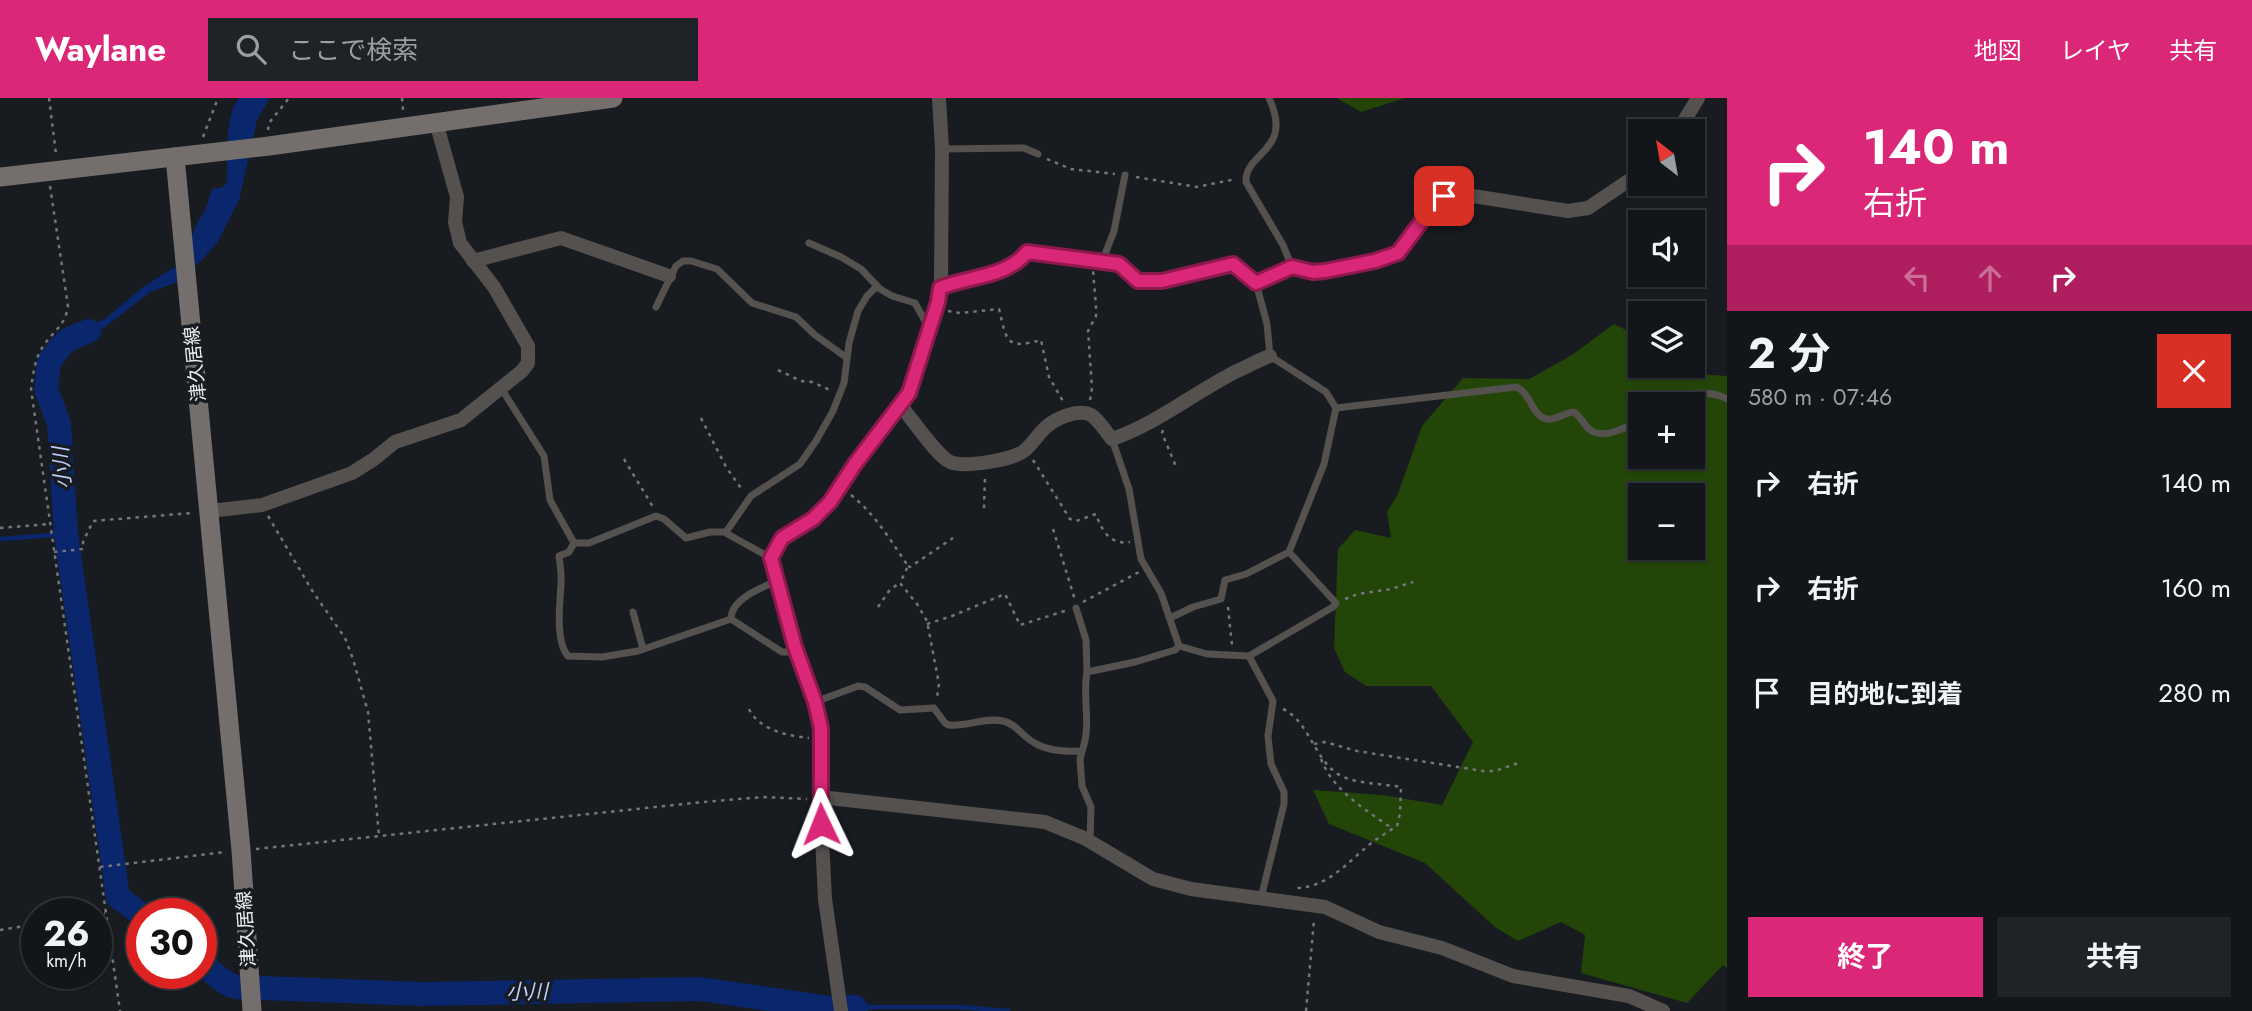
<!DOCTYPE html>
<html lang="ja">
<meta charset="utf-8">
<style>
:root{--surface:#121519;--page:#1f2226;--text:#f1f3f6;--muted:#9c9fa2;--line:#313438;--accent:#db2777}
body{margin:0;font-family:Jost,"Noto Sans JP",sans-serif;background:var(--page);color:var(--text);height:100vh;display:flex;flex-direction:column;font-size:26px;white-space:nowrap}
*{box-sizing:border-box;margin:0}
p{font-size:23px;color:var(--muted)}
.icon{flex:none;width:38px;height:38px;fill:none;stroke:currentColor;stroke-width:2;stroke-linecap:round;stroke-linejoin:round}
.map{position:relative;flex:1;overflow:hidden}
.side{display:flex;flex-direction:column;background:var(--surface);width:525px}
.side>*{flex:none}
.hud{background:#db2777;color:#fff;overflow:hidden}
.needle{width:46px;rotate:329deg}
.tools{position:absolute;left:1628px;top:21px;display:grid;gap:14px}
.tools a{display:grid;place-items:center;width:77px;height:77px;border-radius:0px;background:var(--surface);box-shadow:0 2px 5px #0004,0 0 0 2px var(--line);font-size:35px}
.speed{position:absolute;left:21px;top:800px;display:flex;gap:14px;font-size:35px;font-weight:700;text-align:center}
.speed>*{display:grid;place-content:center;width:91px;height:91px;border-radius:50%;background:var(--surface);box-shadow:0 2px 5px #0004,0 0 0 2px var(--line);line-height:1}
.speed small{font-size:18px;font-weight:400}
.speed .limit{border:10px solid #d22;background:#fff;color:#111}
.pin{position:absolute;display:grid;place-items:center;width:60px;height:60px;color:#fff;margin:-30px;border-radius:14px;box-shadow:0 4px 10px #0006}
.me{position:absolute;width:77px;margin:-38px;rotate:358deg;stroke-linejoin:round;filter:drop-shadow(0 0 5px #0008)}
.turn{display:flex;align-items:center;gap:24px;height:147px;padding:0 21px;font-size:32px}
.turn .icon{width:91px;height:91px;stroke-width:2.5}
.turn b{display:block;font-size:49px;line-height:60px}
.lanes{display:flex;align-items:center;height:66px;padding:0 21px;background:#0003;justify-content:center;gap:35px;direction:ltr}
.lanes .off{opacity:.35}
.round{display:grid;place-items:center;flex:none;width:74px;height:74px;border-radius:0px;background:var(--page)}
.head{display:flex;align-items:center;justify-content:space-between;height:119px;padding:0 21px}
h1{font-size:42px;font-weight:700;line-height:52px}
.primary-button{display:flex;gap:14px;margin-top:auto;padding:14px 21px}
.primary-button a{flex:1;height:80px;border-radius:0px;background:var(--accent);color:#fff;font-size:28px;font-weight:700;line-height:80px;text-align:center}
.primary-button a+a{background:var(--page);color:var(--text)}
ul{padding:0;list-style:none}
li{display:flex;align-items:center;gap:21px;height:105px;padding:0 21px}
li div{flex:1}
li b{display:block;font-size:26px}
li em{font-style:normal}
header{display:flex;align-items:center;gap:42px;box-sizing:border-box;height:98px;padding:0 35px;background:var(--accent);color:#fff}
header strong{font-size:33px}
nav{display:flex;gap:38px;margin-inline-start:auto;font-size:24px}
.search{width:490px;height:63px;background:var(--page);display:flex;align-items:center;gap:18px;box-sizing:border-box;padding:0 24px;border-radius:0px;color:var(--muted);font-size:26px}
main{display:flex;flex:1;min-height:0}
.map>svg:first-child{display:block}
</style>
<header>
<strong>Waylane</strong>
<div class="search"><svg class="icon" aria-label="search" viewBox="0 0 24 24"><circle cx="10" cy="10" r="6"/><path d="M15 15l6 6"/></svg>ここで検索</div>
<nav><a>地図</a><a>レイヤ</a><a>共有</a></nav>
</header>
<main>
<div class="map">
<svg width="1727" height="913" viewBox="0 0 1727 913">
<rect width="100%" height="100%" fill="#181c21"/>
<!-- green -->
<g fill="#234508" fill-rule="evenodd">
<path d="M1337,0H1405L1361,14Z"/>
<path d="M1614,226L1640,239V268H1674L1682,275L1727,278V870L1723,867L1687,905L1581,875L1585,837L1561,824L1518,843L1495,829L1425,765L1329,726L1313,692L1382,697L1442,707L1473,644L1431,588H1366L1345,574L1334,550L1338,451L1355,432L1391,440L1387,414L1398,396L1422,328L1463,280L1529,281L1572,257ZM1640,306H1692V359H1640ZM1640,397H1692V450H1640Z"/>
</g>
<!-- water -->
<path fill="#0a266c" d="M239,0H270L257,22L239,102L217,145L202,162L175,185L150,194L105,229L64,252L58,244L67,235L105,221L143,189L180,166L198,123L205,113L212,91L223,89L227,85C228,62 224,18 239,0Z"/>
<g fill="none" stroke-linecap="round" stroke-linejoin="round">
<!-- stream -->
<g stroke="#0a266c" stroke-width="4.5">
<path d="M0,441L66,436"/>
<path d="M855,909H960L1008,913"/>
</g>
<!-- river -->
<g stroke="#0a266c" stroke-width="24">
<path d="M89,233L69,241L60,249L49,264L46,291L59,326L66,436L118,799L142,817"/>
<path d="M201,865C228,886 227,892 263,890L421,896L700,891L830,910L855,909L856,913"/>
</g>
<!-- path -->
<g stroke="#727579" stroke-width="2.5" stroke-dasharray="3.5 5" stroke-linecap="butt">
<path d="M49,0L56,56"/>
<path d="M402,0L403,12"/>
<path d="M268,32L269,25L289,0"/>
<path d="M203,39L218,0"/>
<path d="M1047,61L1071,71L1115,76"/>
<path d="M1136,79L1197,89L1236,81"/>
<path d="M50,88L68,208C65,228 55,231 44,247C35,259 33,276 31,291L120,913"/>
<path d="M948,213L960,215L999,211C1007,243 1005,252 1041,242L1049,279L1064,305"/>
<path d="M778,272L801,283L812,284L830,292"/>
<path d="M1090,302L1092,290L1088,233L1096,218V209L1093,172"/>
<path d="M701,320L726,369L743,393"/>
<path d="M1163,332L1162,335L1177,371"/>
<path d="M624,361L653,409"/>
<path d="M1033,362L1070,421L1076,423L1096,416C1102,433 1110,447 1130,444"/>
<path d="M851,397C875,416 891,443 908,468L900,485L917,506L927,523L939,586L937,599"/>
<path d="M984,410L985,379"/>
<path d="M268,418L313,494L345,540L353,561L368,614L379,738"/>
<path d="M0,430L50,426"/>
<path d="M1053,431L1075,502"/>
<path d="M54,454L83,451V444L93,423L192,415"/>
<path d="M908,468L910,469L953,440"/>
<path d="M1345,501L1358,496L1391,491L1413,484"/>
<path d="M1083,504L1139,474"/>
<path d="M878,509L889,493L899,485"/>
<path d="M1228,509L1232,547"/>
<path d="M927,526L952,518L1005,496L1020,527L1068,512"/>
<path d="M749,611C759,632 788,638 809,640"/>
<path d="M1283,611C1312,625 1315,669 1346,680C1363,686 1384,686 1401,689L1400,715L1397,728C1389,733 1381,738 1374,743C1349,762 1329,790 1295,790"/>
<path d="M1314,646L1325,644L1357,653L1483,673H1495L1521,664"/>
<path d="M1321,661C1333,693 1366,712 1393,731"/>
<path d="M256,751L703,704L763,699L807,701"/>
<path d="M100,769L225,754"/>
<path d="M96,817L105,815"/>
<path d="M0,832L37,826"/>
<path d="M1306,913L1314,822"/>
</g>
<!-- lane -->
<g stroke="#54514f" stroke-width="7">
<path d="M1269,0C1294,54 1245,53 1246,84L1283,147L1292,169"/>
<path d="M942,51L1024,50L1038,56"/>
<path d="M809,145L841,159L861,171L880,191L892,198L915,205L929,230"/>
<path d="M1398,155L1375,163L1325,173L1313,174L1292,169L1256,185L1267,226L1270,258L1326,294L1336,310L1516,289C1531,294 1531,318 1547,321C1555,323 1565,314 1574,314C1581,319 1584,327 1590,332C1604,342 1628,329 1640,321"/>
<path d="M1102,164L1114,133L1125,77"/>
<path d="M940,190C968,178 1006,179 1027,154L1119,166L1138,183H1162L1233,166L1256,185"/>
<path d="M656,209L676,168L683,163H691L717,171L752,205L796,219L815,237L847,260"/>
<path d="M501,290L544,358L550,402L574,445H589L656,418L664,421L686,440L710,434H724L771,460"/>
<path d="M1656,306C1676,296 1706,290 1727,301"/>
<path d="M726,434L751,398L800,366L816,343L833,313L844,285L849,245L858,213L867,198L877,188"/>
<path d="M574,445L569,454L559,458C560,467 562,477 561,486C560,504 555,544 568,558L602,559L638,553L731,521L782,554H796"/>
<path d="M1076,510L1086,542L1087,574"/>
<path d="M633,514L643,551"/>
<path d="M1170,520L1193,509L1221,501L1225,482L1246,476L1289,454"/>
<path d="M731,521C731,501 761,490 777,483"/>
<path d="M1179,548L1207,556L1249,558"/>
<path d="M815,604L858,588L865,589L900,612L934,610L945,625L949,627C967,629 985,619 1003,623C1013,625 1018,632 1025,638C1041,653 1062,654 1082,653C1092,627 1082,600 1087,574L1135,564L1175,552L1179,548L1161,495L1141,461L1129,391L1112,341"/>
<path d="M1082,653L1080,662L1082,688L1091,709L1090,743"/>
<path d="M1261,800L1284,706V694L1271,666L1268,638L1273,603L1249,558L1333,509L1336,505L1289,454L1324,366L1336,310"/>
</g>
<!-- street -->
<g stroke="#54514f" stroke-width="14">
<path d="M1678,33L1698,0"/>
<path d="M1398,154C1412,136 1433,101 1454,95L1568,113L1588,110L1640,75"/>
<path d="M473,163L561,140L669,178"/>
<path d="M901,308C912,321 937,358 950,364C964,370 1012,362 1024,353C1032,347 1038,336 1046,329C1055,321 1078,310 1091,317C1099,322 1106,334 1112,341C1156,326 1194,295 1235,274C1247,269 1258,262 1270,258"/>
<path d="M210,413L262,407L352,375L374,361L395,344L461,322L522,273L528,265V248L494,189L460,145L455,124L457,99L436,24"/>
<path d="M820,699L1045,724L1084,740L1153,781L1191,791L1325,809L1379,834L1442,850L1513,878L1629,898L1663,913"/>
<path d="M841,913L825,801L820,699L821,630L815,604L795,549L771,460L782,440L813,421L830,404L855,366L909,295L938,204L941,182L942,51L939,0"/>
</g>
<!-- secondary -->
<g stroke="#746f6c" stroke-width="19">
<path d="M175,59L241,752L252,913"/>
<path d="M0,79L269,48L613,0"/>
</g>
</g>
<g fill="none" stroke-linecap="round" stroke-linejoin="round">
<defs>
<path id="route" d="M821,726V630L815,604L795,549L771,460L782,440L813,421L830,404L855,366L909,295L938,204L940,190C968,178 1006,180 1027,154L1119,166L1138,183H1162L1233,166L1256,185L1292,169L1313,174L1325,173L1375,163L1398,155L1436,104L1444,98"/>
</defs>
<!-- route casing -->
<use href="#route" stroke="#8e194d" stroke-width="18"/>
<!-- route -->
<use href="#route" stroke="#db2777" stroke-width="12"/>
</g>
<g text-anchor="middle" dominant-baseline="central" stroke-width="7" stroke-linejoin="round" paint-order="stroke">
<!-- street labels -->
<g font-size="19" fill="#edeff3" stroke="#181c21">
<text transform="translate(195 266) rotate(-96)">津久居線</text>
<text transform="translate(246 831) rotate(-94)">津久居線</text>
</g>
<!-- water labels -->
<g font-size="21" font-style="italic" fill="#bbd0fa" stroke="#181c21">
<text transform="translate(62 370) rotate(-94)">小川</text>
<text transform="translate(527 894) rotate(-1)">小川</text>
</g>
</g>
</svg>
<div class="tools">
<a><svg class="needle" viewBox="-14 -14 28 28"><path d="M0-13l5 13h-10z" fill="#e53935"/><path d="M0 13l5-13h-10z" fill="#9c9fa2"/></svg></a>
<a><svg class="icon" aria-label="sound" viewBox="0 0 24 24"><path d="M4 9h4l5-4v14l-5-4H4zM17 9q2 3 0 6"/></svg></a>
<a><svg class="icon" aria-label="layers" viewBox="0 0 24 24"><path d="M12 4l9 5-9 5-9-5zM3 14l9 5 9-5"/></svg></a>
<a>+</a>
<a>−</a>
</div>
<div class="speed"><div>26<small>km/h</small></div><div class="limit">30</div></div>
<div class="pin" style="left:1444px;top:98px;background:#d93025"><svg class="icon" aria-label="arrive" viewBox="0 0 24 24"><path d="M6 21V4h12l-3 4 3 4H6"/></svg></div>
<svg class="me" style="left:821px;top:726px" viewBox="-20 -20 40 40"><path d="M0-17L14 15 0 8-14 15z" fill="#db2777" stroke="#fff" stroke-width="4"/></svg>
</div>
<section class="side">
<div class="hud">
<div class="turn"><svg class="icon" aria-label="right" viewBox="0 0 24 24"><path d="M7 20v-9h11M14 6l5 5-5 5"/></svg><div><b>140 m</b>右折</div></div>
<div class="lanes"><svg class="icon off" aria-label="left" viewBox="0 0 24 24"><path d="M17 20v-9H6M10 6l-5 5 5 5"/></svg><svg class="icon off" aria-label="ahead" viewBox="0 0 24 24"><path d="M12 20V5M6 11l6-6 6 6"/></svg><svg class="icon" aria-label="right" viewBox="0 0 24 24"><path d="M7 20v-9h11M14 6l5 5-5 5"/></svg></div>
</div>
<div class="head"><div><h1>2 分</h1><p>580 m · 07:46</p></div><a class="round" style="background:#d93025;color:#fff"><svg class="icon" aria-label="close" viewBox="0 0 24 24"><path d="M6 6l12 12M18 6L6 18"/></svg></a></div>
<ul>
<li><svg class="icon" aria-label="right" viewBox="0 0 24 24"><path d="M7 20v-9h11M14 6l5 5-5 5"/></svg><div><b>右折</b></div><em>140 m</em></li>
<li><svg class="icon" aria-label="right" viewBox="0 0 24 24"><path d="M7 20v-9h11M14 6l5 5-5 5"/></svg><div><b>右折</b></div><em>160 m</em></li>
<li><svg class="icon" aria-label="arrive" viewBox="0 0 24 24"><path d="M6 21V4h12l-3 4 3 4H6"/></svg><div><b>目的地に到着</b></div><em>280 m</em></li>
</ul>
<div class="primary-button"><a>終了</a><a>共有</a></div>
</section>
</main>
